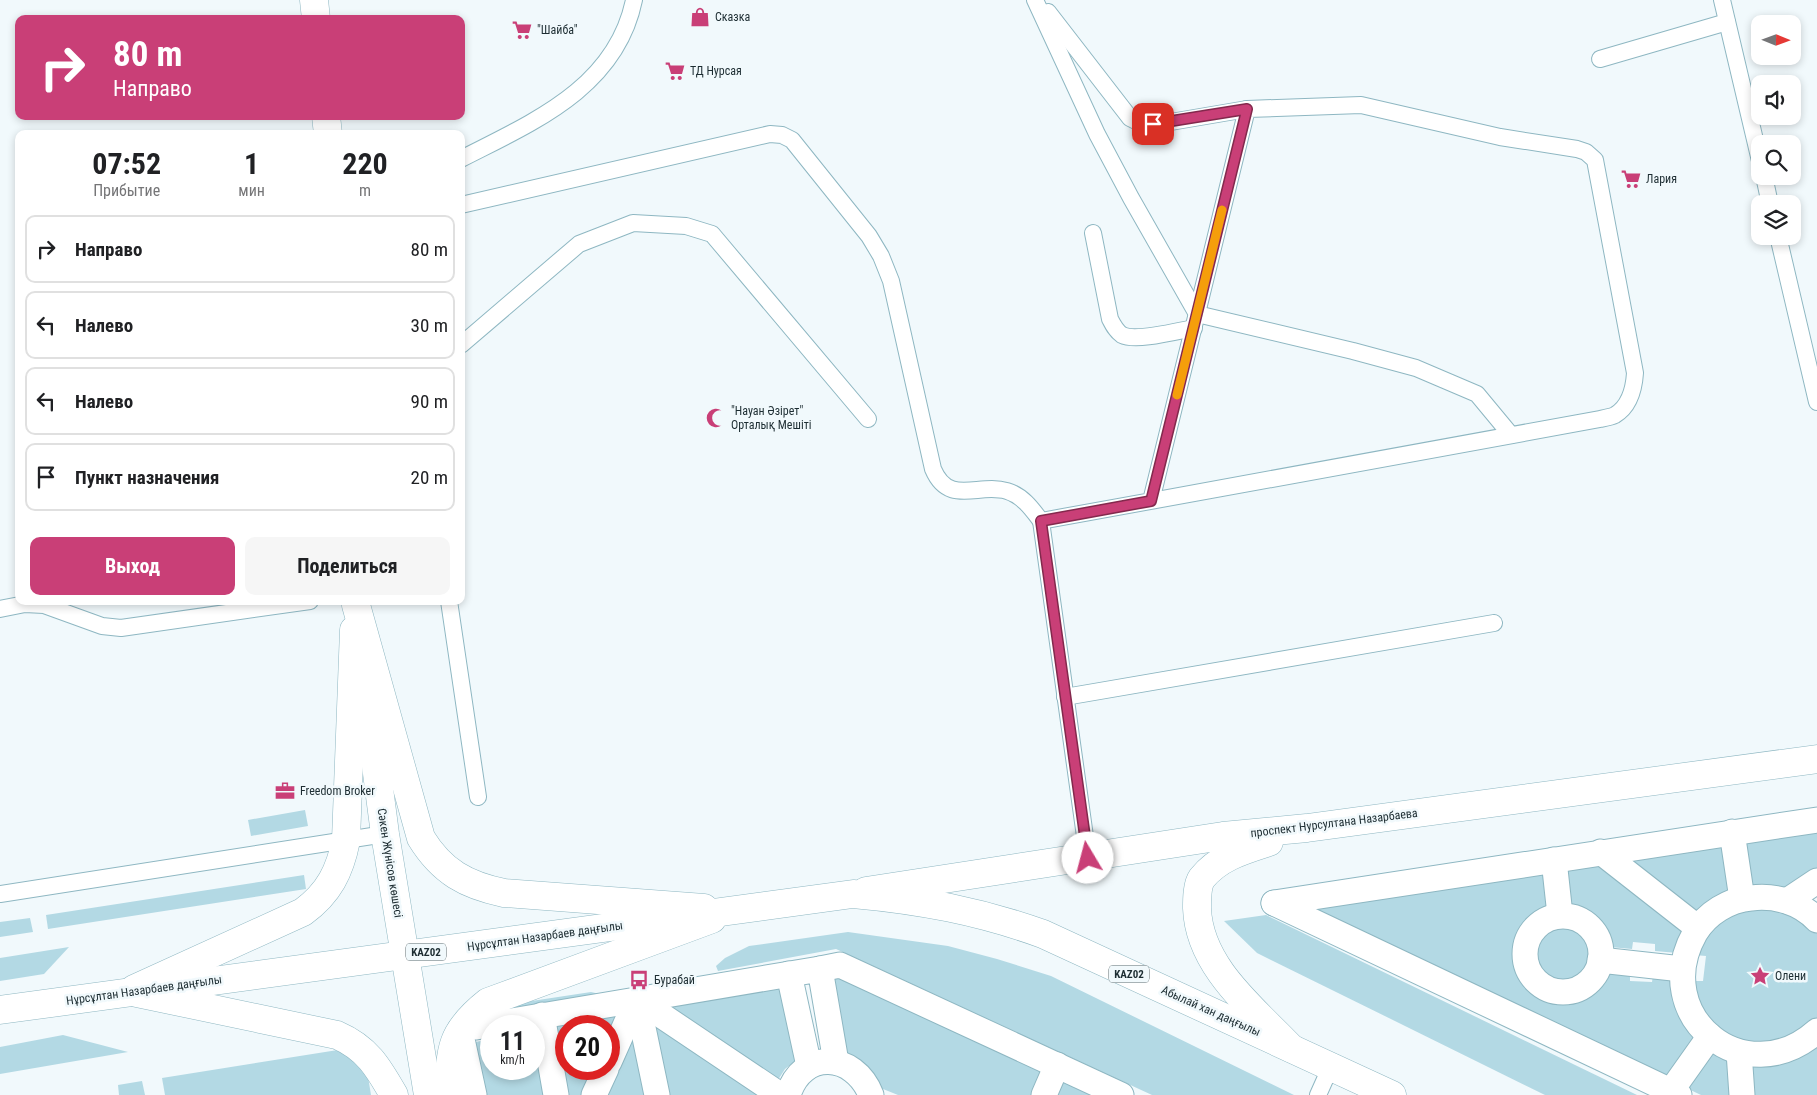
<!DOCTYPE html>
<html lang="ru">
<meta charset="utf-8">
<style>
:root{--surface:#fff;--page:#f6f6f6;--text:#202124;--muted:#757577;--line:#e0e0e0;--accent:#c93f77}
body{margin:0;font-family:"Roboto Condensed",sans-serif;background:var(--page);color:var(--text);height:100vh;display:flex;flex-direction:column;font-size:19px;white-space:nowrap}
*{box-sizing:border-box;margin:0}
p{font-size:16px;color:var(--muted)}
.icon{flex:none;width:28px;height:28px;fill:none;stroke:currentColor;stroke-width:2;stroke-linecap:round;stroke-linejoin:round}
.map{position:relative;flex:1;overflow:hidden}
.drawer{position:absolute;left:15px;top:130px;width:450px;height:475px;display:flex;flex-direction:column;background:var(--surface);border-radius:10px;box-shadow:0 2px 8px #0003}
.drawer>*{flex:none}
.top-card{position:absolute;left:15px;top:15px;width:450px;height:105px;border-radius:10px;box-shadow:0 2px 8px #0003;background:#c93f77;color:#fff;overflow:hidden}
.needle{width:32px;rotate:91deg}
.tools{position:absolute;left:1751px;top:15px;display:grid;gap:10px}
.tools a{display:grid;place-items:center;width:50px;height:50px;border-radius:10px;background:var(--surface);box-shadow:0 2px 8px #0003;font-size:25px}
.speed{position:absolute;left:480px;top:1015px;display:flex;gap:10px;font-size:25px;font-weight:700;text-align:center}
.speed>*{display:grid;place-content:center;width:65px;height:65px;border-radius:50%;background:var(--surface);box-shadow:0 2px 8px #0003;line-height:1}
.speed small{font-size:12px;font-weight:400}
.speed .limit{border:8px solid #d22;background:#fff;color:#111}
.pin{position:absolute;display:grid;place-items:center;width:42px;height:42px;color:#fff;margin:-21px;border-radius:10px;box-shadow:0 2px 8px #0006}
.me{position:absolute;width:55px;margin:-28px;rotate:352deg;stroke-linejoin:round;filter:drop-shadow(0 0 4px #0008)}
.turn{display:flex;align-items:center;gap:18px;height:105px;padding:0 15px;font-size:22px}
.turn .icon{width:65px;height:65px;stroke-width:2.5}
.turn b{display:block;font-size:35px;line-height:42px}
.eta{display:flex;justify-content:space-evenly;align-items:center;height:85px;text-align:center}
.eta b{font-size:30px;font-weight:700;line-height:35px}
.button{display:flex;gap:10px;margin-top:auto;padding:10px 15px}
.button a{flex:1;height:58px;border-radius:10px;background:var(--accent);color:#fff;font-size:20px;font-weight:700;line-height:58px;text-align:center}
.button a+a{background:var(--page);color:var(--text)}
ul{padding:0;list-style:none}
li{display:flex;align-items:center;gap:15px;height:68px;margin:0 10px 8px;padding:0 5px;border:2px solid var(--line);border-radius:10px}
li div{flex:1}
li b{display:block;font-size:19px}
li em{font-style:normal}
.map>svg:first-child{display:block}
</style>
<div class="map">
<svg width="1817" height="1095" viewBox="0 0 1817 1095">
<rect width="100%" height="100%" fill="#f1f9fc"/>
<!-- green -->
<g fill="#b3d9e4">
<path d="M305,810L308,826L251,836L248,820Z"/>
<path d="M1817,827V875L1788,895L1752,892L1738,839Z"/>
<path d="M1728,840L1736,894L1699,919L1616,857Z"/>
<path d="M1602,860L1690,928L1677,953L1655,951V944L1633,942L1632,949L1610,947C1604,924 1589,910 1566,907L1561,867Z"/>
<path d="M1552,867L1549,909C1486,937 1526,1021 1583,992C1593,988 1601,981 1605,972L1630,974V981L1652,982L1653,975L1673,978L1697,1033L1672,1081L1301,906Z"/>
<path d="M304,875L306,889L48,929L46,915Z"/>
<path d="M1766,903L1817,929V1021L1787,1044L1732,1041L1709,1024L1690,981H1703L1706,956L1694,955L1714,922Z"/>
<path d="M1266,915L1637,1095H1545L1257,953L1224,921Z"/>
<path d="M30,918L33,932L0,937V922Z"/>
<circle cx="1563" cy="953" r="32"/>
<path d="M848,932L948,946L997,959L1051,976L1294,1095H1152L836,949L718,971L716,966L725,958L749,946Z"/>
<path d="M69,947L44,974L0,981V958Z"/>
<path d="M829,971L1044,1069L1032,1095H898L878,1087L843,1053Z"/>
<path d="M784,979L799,1058L785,1069L776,1083L651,1000Z"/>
<path d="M591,992L608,996L508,1009L525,1002Z"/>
<path d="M629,1005L609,1047V1026H566V1069H598L586,1095H564L551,1018Z"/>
<path d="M536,1020L550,1095H480L470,1043L491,1039V1069H534V1026Z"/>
<path d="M648,1022L762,1095H664Z"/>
<path d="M635,1023L649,1095H601Z"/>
<path d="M63,1035L128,1052L0,1074V1047Z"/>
<path d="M1817,1039V1095H1749L1752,1058Z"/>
<path d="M1712,1044L1728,1053L1737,1095H1701L1682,1086Z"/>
<path d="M363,1046L371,1095H165L162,1078Z"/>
<path d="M1063,1077L1102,1095H1055Z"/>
<path d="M142,1081L145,1095H119L118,1085Z"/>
</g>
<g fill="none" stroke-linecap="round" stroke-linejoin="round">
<defs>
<g id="service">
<path d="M1035,0L1097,134L1131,198L1197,314L1353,351L1416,368L1477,394L1511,435"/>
<path d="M1722,0L1760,161"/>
<path d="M1048,12L1130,118L1140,123L1153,125L1247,109"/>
<path d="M1600,59L1727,22"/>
<path d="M461,159C533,122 616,88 634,0"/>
<path d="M1764,176L1770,204"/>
<path d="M461,205L770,134L782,135L792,140L869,236L881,256L891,281L933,469C949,507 979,482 1007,491C1023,496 1032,509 1041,521"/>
<path d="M1093,233L1110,319C1113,325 1116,331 1122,335C1136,342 1177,331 1194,328"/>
<path d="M1778,236L1817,402"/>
<path d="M461,345L579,244L633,223L686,226L712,234L868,419"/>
<path d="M449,601L478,797"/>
<path d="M0,609L25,604L44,605L102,626L121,628L310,601"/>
<path d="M1065,697L1494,623"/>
<path d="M1088,858L1041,521L1151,501L1247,109L1361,105L1500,137L1577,149L1586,152L1595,160L1635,373C1634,388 1630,406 1615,415C1611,417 1605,418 1600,419L1151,501"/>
<path d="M0,894L385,834"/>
<path d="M1318,1095L1331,1066"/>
</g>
<g id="pedestrian">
<path d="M1732,832L1742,899"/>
<path d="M1601,852L1698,928"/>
<path d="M1554,860L1560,915"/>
<path d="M1787,901L1817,881"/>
<path d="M1274,903L1817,820"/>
<path d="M1274,903L1679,1095"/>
<circle cx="1563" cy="954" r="38"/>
<path d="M1817,920C1800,902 1775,895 1751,898C1729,900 1707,913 1695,933C1648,1016 1745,1095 1817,1031"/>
<path d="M1600,960L1682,969"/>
<path d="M820,969L840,965L1121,1095"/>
<path d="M789,974L809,1066"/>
<path d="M637,999L657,1095"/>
<path d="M542,1015L556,1095"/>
<path d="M476,1027L820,969L836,1062"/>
<path d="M460,1030L474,1095"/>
<path d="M1739,1052L1742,1095"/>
<path d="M609,1062L637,999L780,1095"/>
<path d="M1671,1091L1710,1036"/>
<path d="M594,1095L606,1069"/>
<path d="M788,1095C802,1049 854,1052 871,1095"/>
<path d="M1044,1095L1057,1065"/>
</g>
<g id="tertiary">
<path d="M314,0L316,19"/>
<path d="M326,116L328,134"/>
<path d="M356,605L421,838C442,872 466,885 504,893L704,908"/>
<path d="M367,697L385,834L428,1095"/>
<path d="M134,989L303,912C329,893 340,871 346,840L354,630"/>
<path d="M137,993L337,1035C367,1048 378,1067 394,1095"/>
<path d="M449,1095C450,1049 450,1032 488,1002L712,919"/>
</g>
<g id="secondary">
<path d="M1269,842C1244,850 1219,857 1202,878C1197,885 1197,899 1197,908C1199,967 1253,1008 1291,1048"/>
<path d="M866,891L1223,836L1307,828L1817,759"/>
</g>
<path id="trunk" d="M0,1010L853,894C920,900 979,911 1043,934L1392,1095"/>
</defs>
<!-- service casing -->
<use href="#service" stroke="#8eb7c2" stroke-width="18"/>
<!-- pedestrian casing -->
<use href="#pedestrian" stroke="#8eb7c2" stroke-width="27"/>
<!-- tertiary casing -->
<use href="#tertiary" stroke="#8eb7c2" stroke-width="29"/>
<!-- secondary casing -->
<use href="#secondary" stroke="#8eb7c2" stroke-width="29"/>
<!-- trunk casing -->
<use href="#trunk" stroke="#8eb7c2" stroke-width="29"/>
<!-- service -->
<use href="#service" stroke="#fff" stroke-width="16"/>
<!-- pedestrian -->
<use href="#pedestrian" stroke="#fff" stroke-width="25"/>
<!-- tertiary -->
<use href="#tertiary" stroke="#fff" stroke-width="28"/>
<!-- secondary -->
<use href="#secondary" stroke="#fff" stroke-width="28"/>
<!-- trunk -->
<use href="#trunk" stroke="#fff" stroke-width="28"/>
</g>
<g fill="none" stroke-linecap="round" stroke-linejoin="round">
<defs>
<path id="route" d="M1088,858L1041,521L1151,501L1247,109L1153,124"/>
</defs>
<!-- route casing -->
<use href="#route" stroke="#83294d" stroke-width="12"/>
<!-- route -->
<use href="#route" stroke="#c93f77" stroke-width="9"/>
<!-- slow -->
<path stroke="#f59e0b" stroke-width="9" d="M1177,395L1222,210"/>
</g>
<!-- icons -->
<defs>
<symbol id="shop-bare" viewBox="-9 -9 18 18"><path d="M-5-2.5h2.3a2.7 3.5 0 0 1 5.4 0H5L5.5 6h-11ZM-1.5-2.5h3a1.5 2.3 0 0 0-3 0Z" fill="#c93f77" stroke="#f1f9fc" stroke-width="2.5" paint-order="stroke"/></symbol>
<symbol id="supermarket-bare" viewBox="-9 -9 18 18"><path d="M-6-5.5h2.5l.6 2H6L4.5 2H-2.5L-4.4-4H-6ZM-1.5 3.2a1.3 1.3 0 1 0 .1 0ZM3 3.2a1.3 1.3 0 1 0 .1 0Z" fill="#c93f77" stroke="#f1f9fc" stroke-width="2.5" paint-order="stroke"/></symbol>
<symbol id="mosque-bare" viewBox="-9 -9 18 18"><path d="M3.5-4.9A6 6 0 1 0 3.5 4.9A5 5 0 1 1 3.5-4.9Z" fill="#c93f77" stroke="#f1f9fc" stroke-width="2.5" paint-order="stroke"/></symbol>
<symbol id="office-bare" viewBox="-9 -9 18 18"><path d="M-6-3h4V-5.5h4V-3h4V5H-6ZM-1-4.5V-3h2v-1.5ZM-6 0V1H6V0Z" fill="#c93f77" stroke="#f1f9fc" stroke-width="2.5" paint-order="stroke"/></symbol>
<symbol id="sight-bare" viewBox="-9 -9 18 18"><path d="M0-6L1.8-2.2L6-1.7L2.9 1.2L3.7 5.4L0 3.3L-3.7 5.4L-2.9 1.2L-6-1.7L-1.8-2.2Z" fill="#c93f77" stroke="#f1f9fc" stroke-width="2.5" paint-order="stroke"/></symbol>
<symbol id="bus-bare" viewBox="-9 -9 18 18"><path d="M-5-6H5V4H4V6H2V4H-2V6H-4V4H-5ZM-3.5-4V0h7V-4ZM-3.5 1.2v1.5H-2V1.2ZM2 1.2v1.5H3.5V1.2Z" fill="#c93f77" stroke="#f1f9fc" stroke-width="2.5" paint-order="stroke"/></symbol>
</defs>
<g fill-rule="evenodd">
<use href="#shop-bare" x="686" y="3" width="28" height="28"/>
<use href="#supermarket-bare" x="508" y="16" width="28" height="28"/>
<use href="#supermarket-bare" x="661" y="57" width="28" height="28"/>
<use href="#supermarket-bare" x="1617" y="165" width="28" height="28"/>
<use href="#mosque-bare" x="702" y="404" width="28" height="28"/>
<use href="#office-bare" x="271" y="777" width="28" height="28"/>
<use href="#sight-bare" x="1746" y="962" width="28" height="28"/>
<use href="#bus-bare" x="625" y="966" width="28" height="28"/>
</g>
<g text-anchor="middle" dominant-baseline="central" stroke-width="5" stroke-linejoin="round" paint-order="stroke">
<!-- shield labels -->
<g fill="#f1f9fc" stroke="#5d6a6f" stroke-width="1">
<rect x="406" y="943.5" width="40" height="17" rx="4"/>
<rect x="1109" y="965.5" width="40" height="17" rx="4"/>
</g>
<g font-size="11" font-weight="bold" fill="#1d2d32">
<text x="426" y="952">KАZ02</text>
<text x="1129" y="974">KАZ02</text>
</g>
<!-- poi labels -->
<g font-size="12" fill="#1d2d32" stroke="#f1f9fc" text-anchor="start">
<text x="715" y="17">Сказка</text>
<text x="537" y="30">"Шайба"</text>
<text x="690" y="71">ТД Нурсая</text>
<text x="1646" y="179">Лария</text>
<text x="731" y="411">"Науан Әзірет"<tspan x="731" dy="14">Орталық Мешіті</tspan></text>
<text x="300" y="791">Freedom Broker</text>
<text x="1775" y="976">Олени</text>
<text x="654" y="980">Бурабай</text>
</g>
<!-- street labels -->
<g font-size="12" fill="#1d2d32" stroke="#f1f9fc">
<text transform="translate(1334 823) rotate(-7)">проспект Нурсултана Назарбаева</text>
<text transform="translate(390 863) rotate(81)">Сәкен Жүнісов көшесі</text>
<text transform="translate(545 936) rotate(-8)">Нұрсұлтан Назарбаев даңғылы</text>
<text transform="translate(144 990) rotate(-8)">Нұрсұлтан Назарбаев даңғылы</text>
<text transform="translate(1211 1011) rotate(24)">Абылай хан даңғылы</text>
</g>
</g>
</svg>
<div class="tools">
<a><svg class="needle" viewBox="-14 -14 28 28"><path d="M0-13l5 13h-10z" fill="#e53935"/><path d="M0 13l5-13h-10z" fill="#757577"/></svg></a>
<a><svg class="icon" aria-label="sound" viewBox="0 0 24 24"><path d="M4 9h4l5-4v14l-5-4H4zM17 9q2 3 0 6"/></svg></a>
<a><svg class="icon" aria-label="search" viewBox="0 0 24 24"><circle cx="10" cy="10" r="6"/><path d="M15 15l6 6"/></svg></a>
<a><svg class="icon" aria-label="layers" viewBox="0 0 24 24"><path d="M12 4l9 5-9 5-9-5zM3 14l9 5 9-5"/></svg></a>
</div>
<div class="speed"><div>11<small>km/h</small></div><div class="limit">20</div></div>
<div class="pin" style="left:1153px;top:124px;background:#d93025"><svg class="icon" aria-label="arrive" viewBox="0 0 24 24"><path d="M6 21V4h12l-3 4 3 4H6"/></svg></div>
<svg class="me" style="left:1088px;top:858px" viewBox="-20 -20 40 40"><circle r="19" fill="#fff"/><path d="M0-13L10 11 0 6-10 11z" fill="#c93f77"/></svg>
<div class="top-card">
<div class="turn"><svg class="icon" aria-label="right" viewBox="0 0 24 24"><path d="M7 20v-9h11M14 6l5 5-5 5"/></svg><div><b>80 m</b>Направо</div></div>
</div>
<section class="drawer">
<div class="eta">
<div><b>07:52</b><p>Прибытие</p></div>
<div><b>1</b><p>мин</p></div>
<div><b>220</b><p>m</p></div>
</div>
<ul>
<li><svg class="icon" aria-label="right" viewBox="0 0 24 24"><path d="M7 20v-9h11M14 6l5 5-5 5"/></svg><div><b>Направо</b></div><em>80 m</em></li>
<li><svg class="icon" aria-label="left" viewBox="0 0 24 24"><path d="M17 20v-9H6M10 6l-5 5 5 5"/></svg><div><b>Налево</b></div><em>30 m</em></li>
<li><svg class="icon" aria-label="left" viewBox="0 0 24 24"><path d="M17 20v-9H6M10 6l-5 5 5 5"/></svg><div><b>Налево</b></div><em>90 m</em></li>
<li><svg class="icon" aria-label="arrive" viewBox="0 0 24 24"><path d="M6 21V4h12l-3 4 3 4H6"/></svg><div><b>Пункт назначения</b></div><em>20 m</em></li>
</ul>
<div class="button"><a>Выход</a><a>Поделиться</a></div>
</section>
</div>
